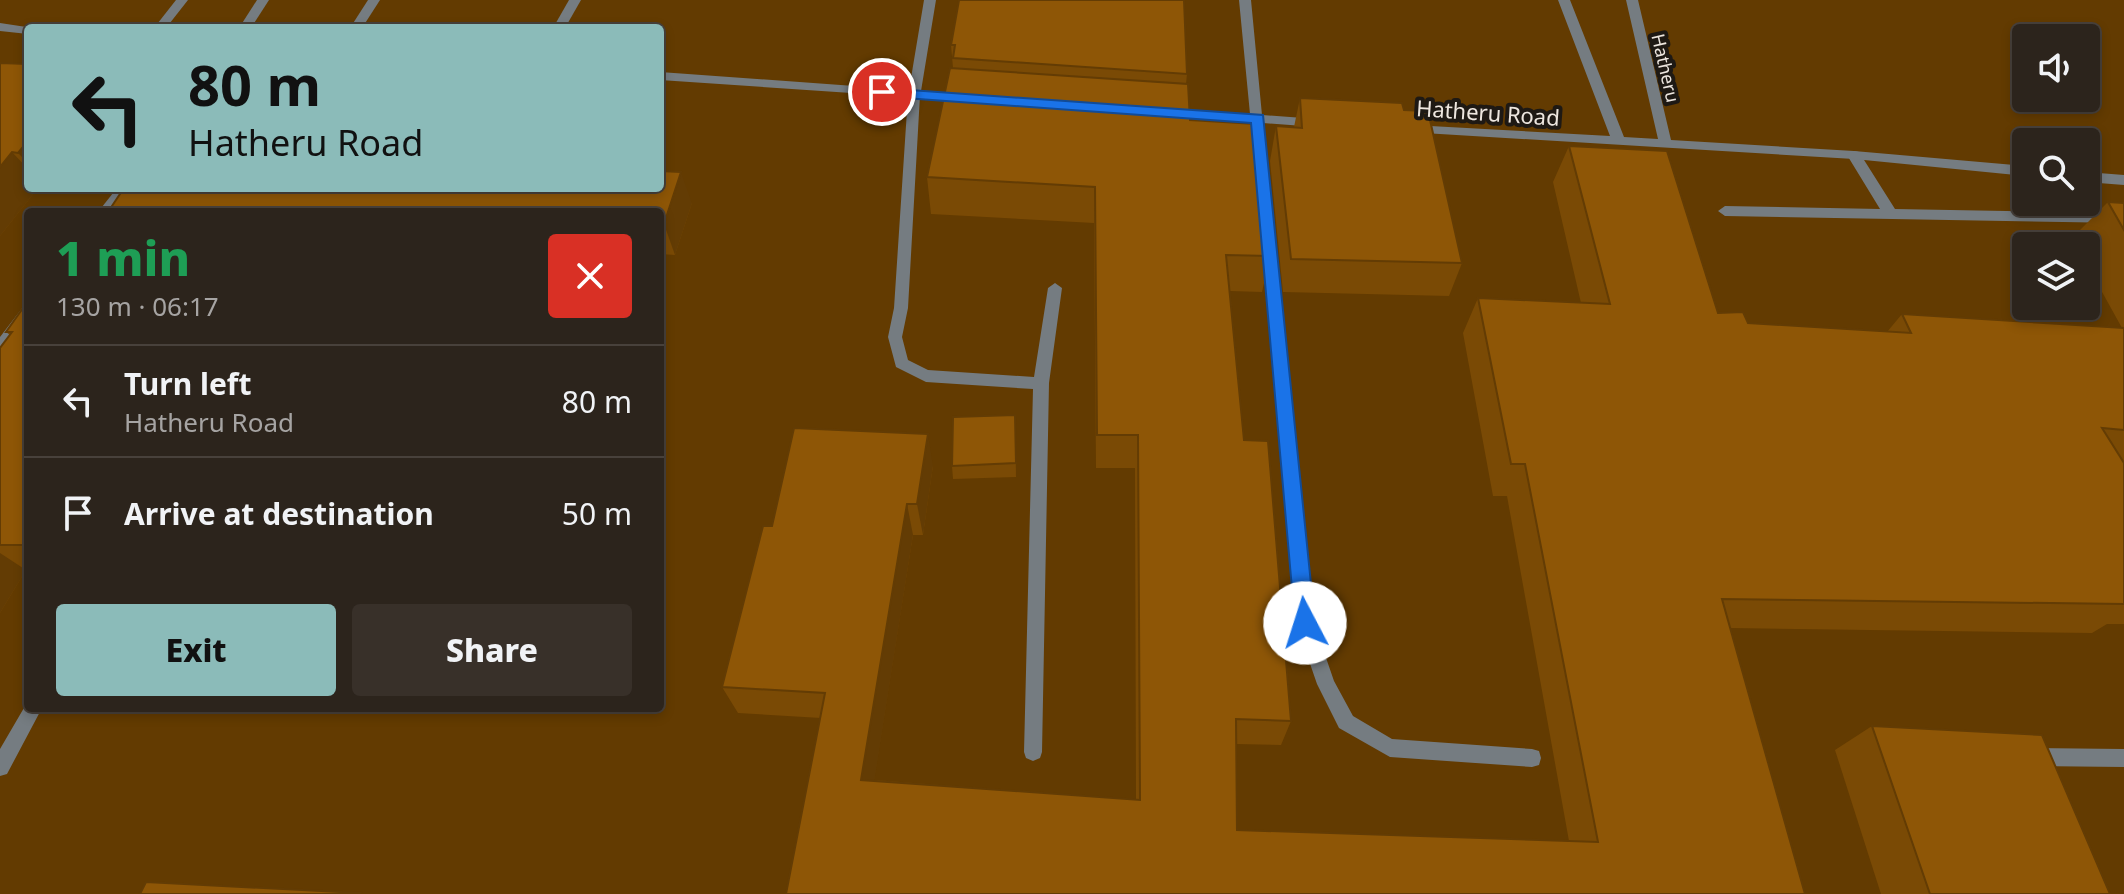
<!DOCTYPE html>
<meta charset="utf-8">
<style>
:root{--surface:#2c241c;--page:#383029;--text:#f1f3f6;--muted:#a6a4a3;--line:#48413b;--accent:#8bbbb9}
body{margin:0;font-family:"Noto Sans",sans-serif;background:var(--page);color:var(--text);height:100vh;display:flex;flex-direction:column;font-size:30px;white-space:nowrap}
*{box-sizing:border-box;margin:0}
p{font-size:26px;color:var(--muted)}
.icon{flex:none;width:44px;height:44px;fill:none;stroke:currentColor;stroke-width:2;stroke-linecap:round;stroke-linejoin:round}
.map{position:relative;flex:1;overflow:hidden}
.panel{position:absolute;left:24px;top:208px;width:640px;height:504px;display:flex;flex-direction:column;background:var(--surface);border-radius:8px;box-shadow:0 4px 12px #0003,0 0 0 2px var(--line)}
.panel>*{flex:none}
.guide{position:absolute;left:24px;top:24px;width:640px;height:168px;border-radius:8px;box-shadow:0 4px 12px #0003,0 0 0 2px var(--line);background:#8bbbb9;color:#111;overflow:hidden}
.tools{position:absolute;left:2012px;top:24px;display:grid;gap:16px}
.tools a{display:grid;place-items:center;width:88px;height:88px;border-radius:8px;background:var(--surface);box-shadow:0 4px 12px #0003,0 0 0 2px var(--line);font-size:40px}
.pin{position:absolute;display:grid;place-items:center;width:68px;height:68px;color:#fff;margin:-34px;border:4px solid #fff;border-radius:50%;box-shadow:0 2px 8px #0007}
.me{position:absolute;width:88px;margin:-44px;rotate:355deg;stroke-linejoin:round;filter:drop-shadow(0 0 6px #0008)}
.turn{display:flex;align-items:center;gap:28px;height:168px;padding:0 32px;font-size:36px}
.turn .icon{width:104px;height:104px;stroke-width:2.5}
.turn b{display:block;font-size:56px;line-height:68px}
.round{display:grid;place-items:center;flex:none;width:84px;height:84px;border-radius:8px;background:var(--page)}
.head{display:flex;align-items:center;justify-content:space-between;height:136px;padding:0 32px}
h1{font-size:48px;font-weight:800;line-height:60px;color:#1e9e55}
.action{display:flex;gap:16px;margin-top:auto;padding:16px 32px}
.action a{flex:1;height:92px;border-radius:8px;background:var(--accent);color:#111;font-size:32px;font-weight:800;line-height:92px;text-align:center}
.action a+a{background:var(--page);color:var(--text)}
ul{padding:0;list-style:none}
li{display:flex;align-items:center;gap:24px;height:112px;padding:0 32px;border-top:2px solid var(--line)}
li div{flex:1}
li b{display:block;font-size:30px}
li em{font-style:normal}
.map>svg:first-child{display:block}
</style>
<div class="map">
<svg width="2124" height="894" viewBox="0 0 2124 894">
<rect width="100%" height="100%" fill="#3a3025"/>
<!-- green -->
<path fill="#633b01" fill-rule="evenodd" d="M0,0H2124V894H0ZM28,28H660V188H28ZM2026,38H2086V98H2026ZM2026,142H2086V202H2026ZM28,212H660V708H28ZM2026,246H2086V306H2026Z"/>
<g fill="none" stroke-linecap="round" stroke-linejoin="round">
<!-- lane -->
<g fill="#757c81" fill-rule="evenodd">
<path d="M257,0H269L251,28H239Z"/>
<path d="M569,0H581L565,28H553Z"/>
<path d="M914,91L920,95L908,308L902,337L908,360L928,370L1034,377L1048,288L1055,283L1062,288L1049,383L1042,752L1040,758L1033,761L1026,758L1024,752L1033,389L926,382L896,367L888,337L894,308L908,95Z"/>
<path d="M1854,151L1859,152L1895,209L2124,213V223L1725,216L1718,211L1725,206L1880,209L1847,155Z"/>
<path d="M117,188H131L113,212H98Z"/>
<path d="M28,305V322L5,352L0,354V337L23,307Z"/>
<path d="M28,701V708H42L7,774L0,776V749Z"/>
<path d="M2030,748L2124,749V767L2030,766L2023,764L2021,757L2023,750Z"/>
</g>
<!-- street -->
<g fill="#757c81" fill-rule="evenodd">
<path d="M176,0H188L166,28H154Z"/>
<path d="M368,0H380L362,28H350Z"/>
<path d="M924,0H936L921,91L966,94L970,95V101L660,80V72L909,90Z"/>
<path d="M1239,0H1251L1262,115L1317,119L1323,123L1317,127L1263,123L1314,623L1334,681L1353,716L1392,739L1532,749L1539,751L1541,758L1539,765L1532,767L1390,757L1339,728L1317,684L1296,623L1250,122L1168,116L1162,112L1168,108L1250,114Z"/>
<path d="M1558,0H1570L1624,137L1658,139L1626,0H1638L1671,140L1854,151L2026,166V176L1854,159L1407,132V126L1412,125L1610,136Z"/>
<path d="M0,23L33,28H28V34L0,31Z"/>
<path d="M2086,172L2124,175V185L2086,182Z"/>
</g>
</g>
<!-- wall -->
<g fill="#7a4a05">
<path d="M951,45L1187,74L1186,84L1190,120L1270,256L1262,292L1230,291L1244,440L1291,721L1281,745L1236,744L1237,830L1569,841L1507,496H1493L1463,333L1478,298L1581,303L1553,182L1569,146L1718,313L1748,323L1887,332L1902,314L2122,328L2086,263V246H2077L2072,238L2108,202L2124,203V624H2107L2092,633L1730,628L1802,885L786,894L821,718L738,713L722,687L772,526L933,466L923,535H913L874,780L1136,800L1135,468H1096L1094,223L931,214L927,177L953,68Z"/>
<path d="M0,63L28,64V188H38L0,236Z"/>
<path d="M1300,98L1404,110L1462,263L1449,296L1283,292L1270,161L1276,126L1294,127Z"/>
<path d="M117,188H660L692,203L675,255L660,254V212L121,193Z"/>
<path d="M28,301V570H26L0,613V348L10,335L6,332Z"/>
<path d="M1015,415L1016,477L953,479L952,466Z"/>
<path d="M1872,726L2110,894H1881L1835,750Z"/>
</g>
<!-- shaded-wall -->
<g fill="#633c04">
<path d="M28,141V163L18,153Z"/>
<path d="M12,152L28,169V188H38L0,236V167Z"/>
<path d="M681,172L692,203L675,255L664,224Z"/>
<path d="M928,434L933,466L923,535L917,504Z"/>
<path d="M907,504L913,535L871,802L861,780Z"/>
<path d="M0,553L26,570L0,613Z"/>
</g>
<!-- building -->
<g fill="#8e5606" stroke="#633c04" stroke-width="2">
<path d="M959,0H1184L1187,74L953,58L955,45H951Z"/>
<path d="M0,63L28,64V141L18,153L12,152L0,167Z"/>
<path d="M950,68L1188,84L1190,120L1257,124L1270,256L1226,255L1244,440L1268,441L1291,721L1236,719L1237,830L1598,842L1525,464H1511L1478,298L1610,304L1569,146L1667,151L1718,313L1743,312L1748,323L1911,333L1902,314L2124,328V430L2102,428L2124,463V604L1722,599L1805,894H786L825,693L722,687L763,526H772L794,428L928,434L917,504H907L861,780L1140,800L1138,435H1097L1095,187L927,177Z"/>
<path d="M1300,98L1402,103L1404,110L1428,111L1462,263L1291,259L1276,126L1302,128Z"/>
<path d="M660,171L681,172L664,224H660V212H108L124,188H660Z"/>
<path d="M2108,202L2124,203V230Z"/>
<path d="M28,301V545H0V348L12,332H6Z"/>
<path d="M1015,415L1016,463L952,466L953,417Z"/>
<path d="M1872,726L2042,735L2110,894H1930Z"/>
<path d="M146,882L360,893L359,894H140Z"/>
</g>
<!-- route -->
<path fill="#1a73e8" stroke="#114b97" stroke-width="2" d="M882,88L1263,115L1315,623L1312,629L1305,632L1298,629L1295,623L1251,123L877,96L875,92Z"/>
<g text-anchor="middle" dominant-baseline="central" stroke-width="8" stroke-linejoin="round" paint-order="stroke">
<!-- far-street labels -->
<g font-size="18" fill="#ede6df" stroke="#1e1914">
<text transform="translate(1666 68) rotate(77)">Hatheru</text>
</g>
<!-- street labels -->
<g font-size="22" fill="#ede6df" stroke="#1e1914">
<text transform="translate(1488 112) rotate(4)">Hatheru Road</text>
</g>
</g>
</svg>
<div class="tools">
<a><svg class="icon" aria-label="sound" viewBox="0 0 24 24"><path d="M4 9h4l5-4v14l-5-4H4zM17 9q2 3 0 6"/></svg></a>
<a><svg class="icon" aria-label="search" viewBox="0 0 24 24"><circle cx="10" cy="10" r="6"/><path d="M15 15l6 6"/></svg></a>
<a><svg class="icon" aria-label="layers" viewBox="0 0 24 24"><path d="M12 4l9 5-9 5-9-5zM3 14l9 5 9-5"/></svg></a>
</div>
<div class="pin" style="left:882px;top:92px;background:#d93025"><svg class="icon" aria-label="arrive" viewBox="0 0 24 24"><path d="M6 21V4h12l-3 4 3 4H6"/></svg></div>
<svg class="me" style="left:1305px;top:623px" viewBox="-20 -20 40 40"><circle r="19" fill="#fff"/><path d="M0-13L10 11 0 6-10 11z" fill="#1a73e8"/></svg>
<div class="guide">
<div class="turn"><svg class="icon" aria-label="left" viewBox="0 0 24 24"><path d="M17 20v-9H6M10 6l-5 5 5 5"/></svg><div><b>80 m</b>Hatheru Road</div></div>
</div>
<section class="panel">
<div class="head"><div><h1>1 min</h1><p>130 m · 06:17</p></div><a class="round" style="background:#d93025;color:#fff"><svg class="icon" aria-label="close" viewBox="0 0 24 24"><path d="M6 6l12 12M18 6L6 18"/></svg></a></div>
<ul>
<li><svg class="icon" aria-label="left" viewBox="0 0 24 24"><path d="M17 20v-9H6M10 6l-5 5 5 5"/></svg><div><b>Turn left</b><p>Hatheru Road</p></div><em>80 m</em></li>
<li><svg class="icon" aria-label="arrive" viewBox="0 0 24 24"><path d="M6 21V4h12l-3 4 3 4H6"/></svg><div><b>Arrive at destination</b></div><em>50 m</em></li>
</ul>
<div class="action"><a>Exit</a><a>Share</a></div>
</section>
</div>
